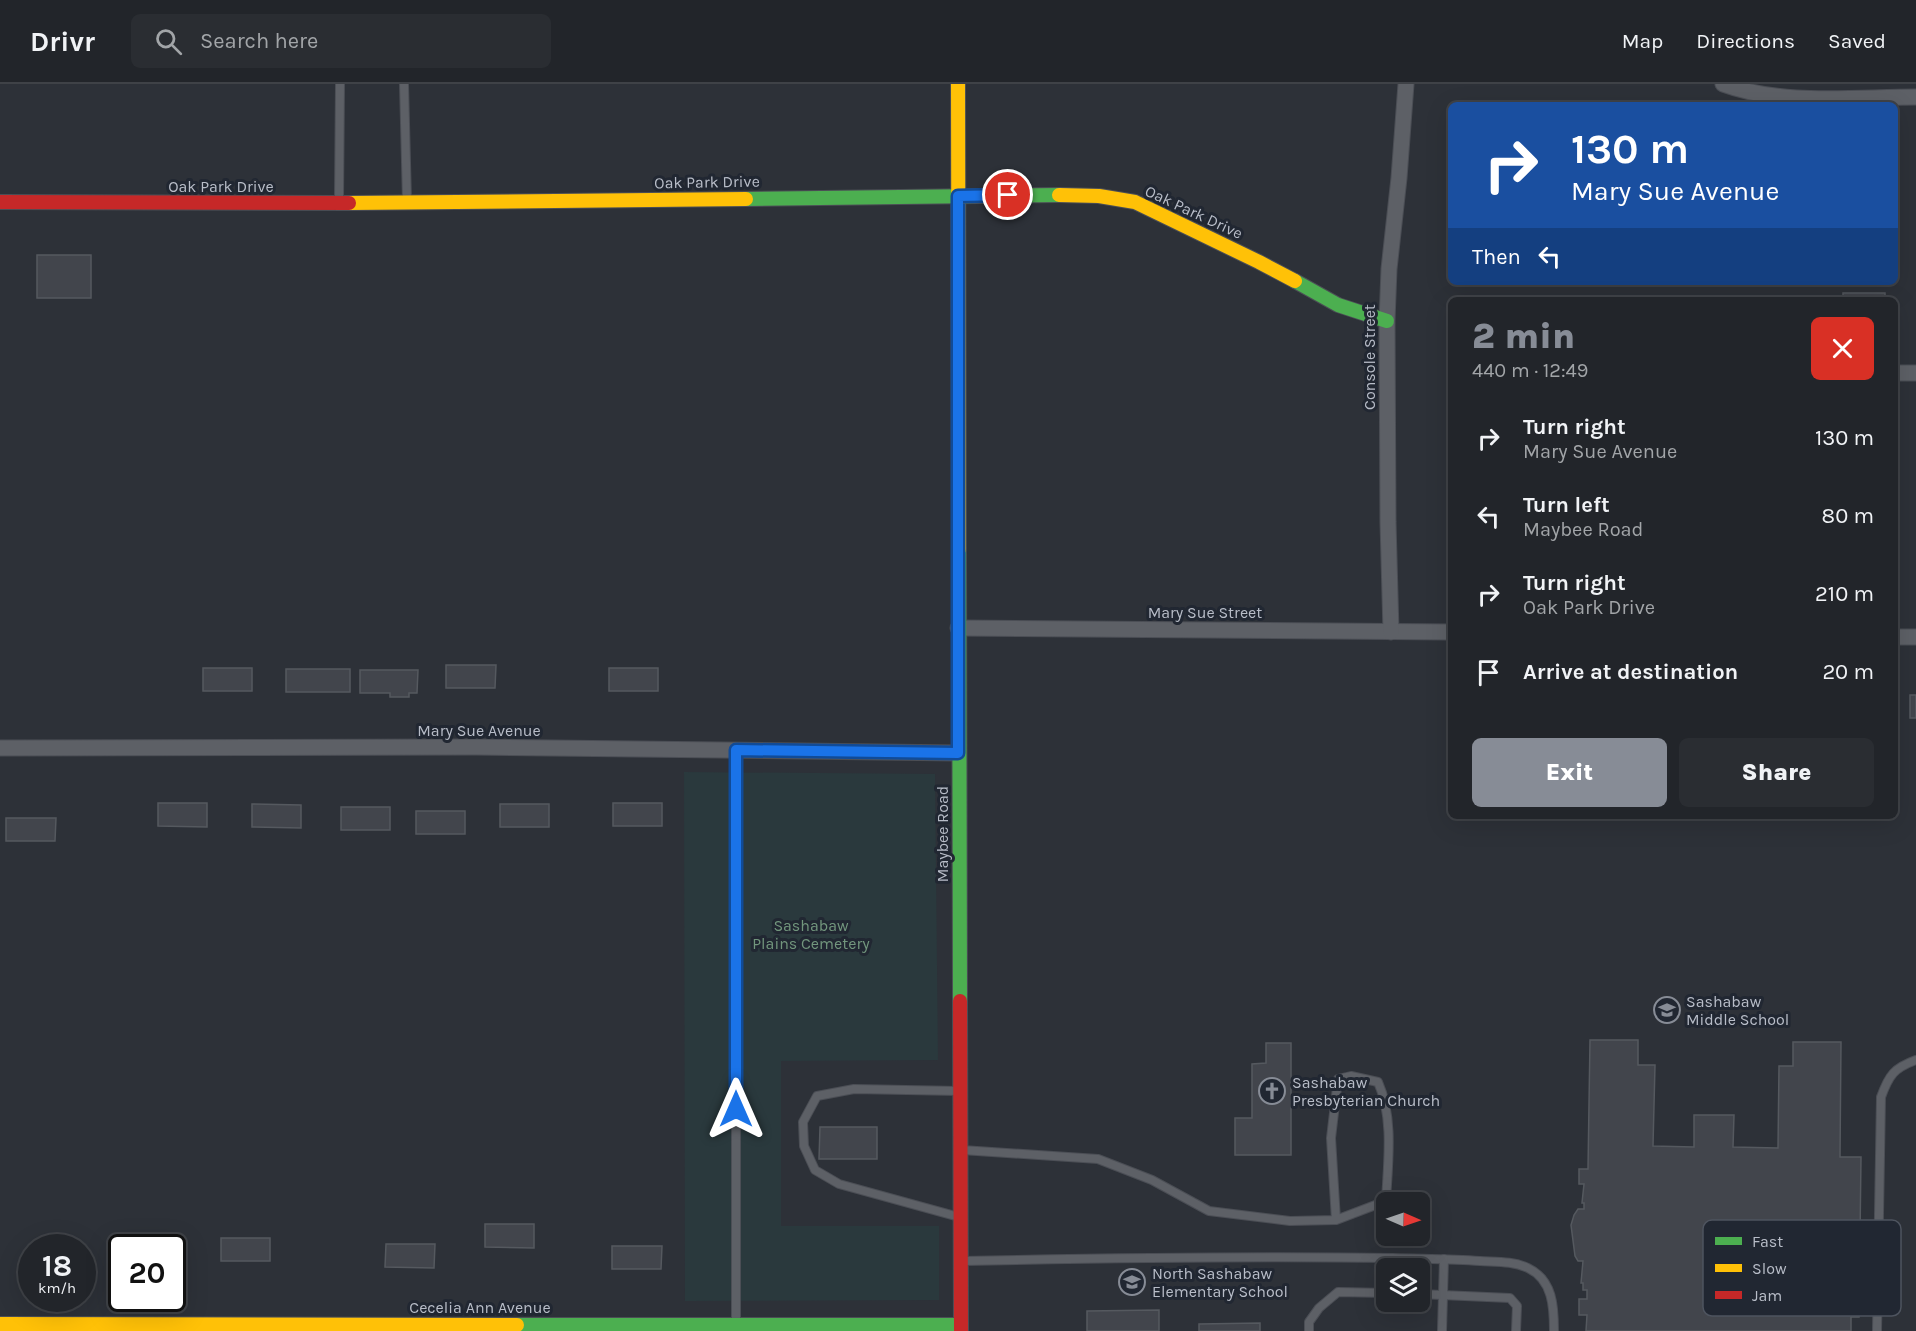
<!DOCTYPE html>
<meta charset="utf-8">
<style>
:root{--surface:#22252a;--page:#2a2d32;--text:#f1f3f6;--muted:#a2a5a8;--line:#3f4247;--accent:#878c96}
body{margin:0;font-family:Karla,sans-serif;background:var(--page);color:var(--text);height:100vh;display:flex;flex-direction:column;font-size:22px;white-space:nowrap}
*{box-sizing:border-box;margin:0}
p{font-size:20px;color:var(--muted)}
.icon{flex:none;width:33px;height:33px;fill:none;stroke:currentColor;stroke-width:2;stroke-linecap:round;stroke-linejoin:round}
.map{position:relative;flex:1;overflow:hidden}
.sheet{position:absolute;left:1448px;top:213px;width:450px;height:522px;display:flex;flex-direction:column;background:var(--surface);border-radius:9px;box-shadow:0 6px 24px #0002,0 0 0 2px var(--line)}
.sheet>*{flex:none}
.top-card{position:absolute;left:1448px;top:18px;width:450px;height:183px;border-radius:9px;box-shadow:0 6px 24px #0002,0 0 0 2px var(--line);background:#1a4fa0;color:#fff;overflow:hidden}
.needle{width:39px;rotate:92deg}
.buttons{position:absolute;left:1376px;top:1108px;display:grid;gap:12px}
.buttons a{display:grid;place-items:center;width:54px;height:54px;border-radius:9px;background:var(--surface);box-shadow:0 6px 24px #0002,0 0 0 2px var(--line);font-size:30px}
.speed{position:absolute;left:18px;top:1150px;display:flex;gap:12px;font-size:30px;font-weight:700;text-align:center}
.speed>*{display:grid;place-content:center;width:78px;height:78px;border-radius:50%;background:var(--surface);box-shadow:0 6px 24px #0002,0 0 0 2px var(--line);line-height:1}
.speed small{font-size:15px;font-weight:400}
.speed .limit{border:3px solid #111;border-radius:9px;background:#fff;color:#111}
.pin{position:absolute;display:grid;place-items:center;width:51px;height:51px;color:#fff;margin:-26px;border:3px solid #fff;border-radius:50%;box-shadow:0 2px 6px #0007}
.me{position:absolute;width:66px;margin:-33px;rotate:0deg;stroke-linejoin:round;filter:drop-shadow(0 0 4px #0008)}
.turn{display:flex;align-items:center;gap:21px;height:126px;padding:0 24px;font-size:27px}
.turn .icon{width:78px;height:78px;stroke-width:2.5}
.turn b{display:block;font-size:42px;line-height:51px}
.then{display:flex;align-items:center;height:57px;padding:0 24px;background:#0003;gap:12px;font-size:22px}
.round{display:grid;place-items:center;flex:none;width:63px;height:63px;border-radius:9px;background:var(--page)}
.head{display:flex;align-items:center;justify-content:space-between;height:102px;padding:0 24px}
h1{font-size:36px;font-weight:800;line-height:45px;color:var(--accent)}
.cta{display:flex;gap:12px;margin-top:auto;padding:12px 24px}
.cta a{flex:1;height:69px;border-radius:9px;background:var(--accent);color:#fff;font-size:24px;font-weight:800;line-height:69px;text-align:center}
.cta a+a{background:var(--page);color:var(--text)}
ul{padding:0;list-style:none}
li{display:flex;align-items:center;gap:18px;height:78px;padding:0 24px}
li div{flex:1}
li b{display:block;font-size:22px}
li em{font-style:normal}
header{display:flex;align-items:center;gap:36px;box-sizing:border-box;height:84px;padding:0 30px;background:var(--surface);border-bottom:2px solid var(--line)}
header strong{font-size:28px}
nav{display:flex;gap:33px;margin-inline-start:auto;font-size:21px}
.search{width:420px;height:54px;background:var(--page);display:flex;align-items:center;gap:15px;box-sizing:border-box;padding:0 21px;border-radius:9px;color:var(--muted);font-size:22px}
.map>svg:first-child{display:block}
</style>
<header>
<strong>Drivr</strong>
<div class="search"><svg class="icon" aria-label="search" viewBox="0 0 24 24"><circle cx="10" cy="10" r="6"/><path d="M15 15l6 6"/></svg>Search here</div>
<nav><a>Map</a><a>Directions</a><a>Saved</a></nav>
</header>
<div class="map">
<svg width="1916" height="1247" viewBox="0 0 1916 1247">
<rect width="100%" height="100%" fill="#2d3138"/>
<!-- green -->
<path fill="#2a393d" d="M684,688L935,690L938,976L781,977V1142H939V1216L685,1217Z"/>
<!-- building -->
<g fill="#42454c" stroke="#55595f" stroke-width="1.5">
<rect x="37" y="171" width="54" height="43"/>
<rect x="1843" y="209" width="42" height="7"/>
<path d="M446,581H496L495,604H446Z"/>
<rect x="203" y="584" width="49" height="23"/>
<rect x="609" y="584" width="49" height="23"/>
<rect x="286" y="585" width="64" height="23"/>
<path d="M360,586H418L417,609H409V613H390V609H360Z"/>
<rect x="1910" y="611" width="6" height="23"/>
<path d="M158,719H207V743L158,742Z"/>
<rect x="613" y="719" width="49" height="23"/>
<path d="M252,720L301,721V744L252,743Z"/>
<rect x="500" y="720" width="49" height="23"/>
<rect x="341" y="723" width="49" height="23"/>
<rect x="416" y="727" width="49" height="23"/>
<path d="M6,734H56L55,757H6Z"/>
<path d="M1590,956H1638V981H1655L1653,1062L1694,1063V1031H1734L1733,1063L1778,1064L1779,982H1793V958H1841L1840,1073H1861L1859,1233H1851V1247H1586L1587,1231H1579V1215H1587V1206H1583V1199H1581L1583,1177H1578L1575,1172L1571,1141L1574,1131L1578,1125H1584V1119H1582L1584,1100H1579V1085H1588Z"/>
<path d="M1266,959H1291V1071H1235V1034H1252V980L1266,979Z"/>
<path d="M820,1043H877V1075H819Z"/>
<path d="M485,1140H534V1164L485,1163Z"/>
<rect x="221" y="1154" width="49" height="23"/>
<path d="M386,1160H435L434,1184L385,1183Z"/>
<path d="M612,1162H662L661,1185H612Z"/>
<path d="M1159,1226V1247H1087V1227Z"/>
<path d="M1260,1239V1247H1199V1240Z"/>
</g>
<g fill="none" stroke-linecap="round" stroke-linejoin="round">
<defs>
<g id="lane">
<path d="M404,0L407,117"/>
<path d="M339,115L340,0"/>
<path d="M736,667V1238"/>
<path d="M959,1007L854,1005L817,1012L803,1038L804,1062L815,1086L839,1100L959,1133"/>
<path d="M962,1066L1098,1075L1152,1096L1209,1127L1290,1137L1336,1136L1386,1117C1388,1078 1394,1034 1378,998L1351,992L1338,995L1331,1054L1336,1136"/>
<path d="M963,1177C1106,1174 1250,1172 1393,1174C1422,1175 1451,1175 1480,1177C1496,1178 1513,1177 1528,1184C1553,1196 1554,1223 1554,1247"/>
<path d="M1419,1210L1510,1214L1517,1222L1516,1247"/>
<path d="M1309,1247V1238L1319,1224L1338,1208L1386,1209"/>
<path d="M1442,1247L1444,1175"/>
<path d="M1877,1247L1881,1013C1889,991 1894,984 1916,976"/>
</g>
<g id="street">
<path d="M1723,0C1782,22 1854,13 1916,13"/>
<path d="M1894,289H1916"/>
<path d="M958,544L1450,548"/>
<path d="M1391,548L1388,438L1387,237L1389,185L1399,94L1406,0"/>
<path d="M1894,553H1916"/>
<path d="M0,664L476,663L958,669"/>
</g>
<g id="fast">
<path d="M746,115L1059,111"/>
<path d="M1295,197L1338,221L1387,237"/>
<path d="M959,465L960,917"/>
<path d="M517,1241H961"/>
</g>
<g id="slow">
<path d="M958,0L959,465"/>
<path d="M1059,111L1099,112L1135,118L1259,178L1295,197"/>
<path d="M349,119L746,115"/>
<path d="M0,1240L517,1241"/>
</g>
<g id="jam">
<path d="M0,118L349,119"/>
<path d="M960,917L961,1247"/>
</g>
</defs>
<!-- lane casing -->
<use href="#lane" stroke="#4b4e55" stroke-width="10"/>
<!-- street casing -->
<use href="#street" stroke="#4b4e55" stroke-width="17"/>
<!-- fast casing -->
<use href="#fast" stroke="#4b4e55" stroke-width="16"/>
<!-- slow casing -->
<use href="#slow" stroke="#4b4e55" stroke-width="16"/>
<!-- jam casing -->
<use href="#jam" stroke="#4b4e55" stroke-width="16"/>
<!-- lane -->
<use href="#lane" stroke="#5d6066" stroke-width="8"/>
<!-- street -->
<use href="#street" stroke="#5d6066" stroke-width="15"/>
<!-- fast -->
<use href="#fast" stroke="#4caf50" stroke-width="14"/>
<!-- slow -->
<use href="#slow" stroke="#ffc107" stroke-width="14"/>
<!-- jam -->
<use href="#jam" stroke="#c62828" stroke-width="14"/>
</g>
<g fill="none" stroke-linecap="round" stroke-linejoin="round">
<defs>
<path id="route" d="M736,1025V666L958,669V112L1008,111"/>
</defs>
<!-- route casing -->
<use href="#route" stroke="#114b97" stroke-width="15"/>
<!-- route -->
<use href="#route" stroke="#1a73e8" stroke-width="10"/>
</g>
<!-- icons -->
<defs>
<symbol id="school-ring" viewBox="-11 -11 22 22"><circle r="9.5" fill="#212732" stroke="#878c96" stroke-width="1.5"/><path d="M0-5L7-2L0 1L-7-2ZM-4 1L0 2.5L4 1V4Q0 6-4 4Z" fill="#878c96"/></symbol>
<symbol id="church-ring" viewBox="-11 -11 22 22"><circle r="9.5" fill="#212732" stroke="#878c96" stroke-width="1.5"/><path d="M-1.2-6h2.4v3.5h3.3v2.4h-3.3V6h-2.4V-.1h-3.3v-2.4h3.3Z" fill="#878c96"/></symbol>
</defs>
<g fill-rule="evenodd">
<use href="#school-ring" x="1652" y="911" width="30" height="30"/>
<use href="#church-ring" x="1257" y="992" width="30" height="30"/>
<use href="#school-ring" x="1117" y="1183" width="30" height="30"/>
</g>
<g text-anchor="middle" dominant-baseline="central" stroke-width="6" stroke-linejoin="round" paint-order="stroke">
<!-- street labels -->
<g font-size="16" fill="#b8bdc8" stroke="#212732">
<text transform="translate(707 98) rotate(-1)">Oak Park Drive</text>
<text x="221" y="102">Oak Park Drive</text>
<text transform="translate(1194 128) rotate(25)">Oak Park Drive</text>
<text transform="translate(1369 273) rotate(-90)">Console Street</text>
<text x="1205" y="528">Mary Sue Street</text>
<text x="479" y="646">Mary Sue Avenue</text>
<text transform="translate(942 750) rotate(-90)">Maybee Road</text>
<text x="480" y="1223">Cecelia Ann Avenue</text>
</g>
<!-- park labels -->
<g font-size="16" fill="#72967d" stroke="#212732">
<text x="811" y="841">Sashabaw<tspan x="811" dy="18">Plains Cemetery</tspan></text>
</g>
<!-- poi labels -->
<g font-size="16" fill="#b8bdc8" stroke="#212732" text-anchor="start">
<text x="1686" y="917">Sashabaw<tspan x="1686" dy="18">Middle School</tspan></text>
<text x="1292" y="998">Sashabaw<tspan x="1292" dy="18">Presbyterian Church</tspan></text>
<text x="1152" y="1189">North Sashabaw<tspan x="1152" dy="18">Elementary School</tspan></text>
</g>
</g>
<!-- legend -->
<rect x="1703" y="1136" width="198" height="96" rx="9" fill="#212732" stroke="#4e545f" stroke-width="1.5"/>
<rect x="1715" y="1153" width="27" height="8" fill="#4caf50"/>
<rect x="1715" y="1180" width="27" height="8" fill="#ffc107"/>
<rect x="1715" y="1207" width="27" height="8" fill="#c62828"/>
<g font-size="16" fill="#b8bdc8">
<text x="1752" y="1163">Fast</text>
<text x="1752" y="1190">Slow</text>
<text x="1752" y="1217">Jam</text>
</g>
</svg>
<div class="buttons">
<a><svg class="needle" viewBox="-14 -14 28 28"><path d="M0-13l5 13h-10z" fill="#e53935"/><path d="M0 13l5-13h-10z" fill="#a2a5a8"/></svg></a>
<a><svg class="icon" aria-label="layers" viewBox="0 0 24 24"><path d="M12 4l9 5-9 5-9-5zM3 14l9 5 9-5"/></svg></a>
</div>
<div class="speed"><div>18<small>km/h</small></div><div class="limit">20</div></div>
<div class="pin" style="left:1008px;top:111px;background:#d93025"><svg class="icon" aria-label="arrive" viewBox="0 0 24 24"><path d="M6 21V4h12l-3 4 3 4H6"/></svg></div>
<svg class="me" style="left:736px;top:1025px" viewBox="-20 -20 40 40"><path d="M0-17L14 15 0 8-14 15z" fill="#1a73e8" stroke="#fff" stroke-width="4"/></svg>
<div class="top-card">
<div class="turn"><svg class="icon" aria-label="right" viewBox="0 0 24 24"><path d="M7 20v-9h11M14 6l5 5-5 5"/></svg><div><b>130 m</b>Mary Sue Avenue</div></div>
<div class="then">Then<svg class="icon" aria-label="left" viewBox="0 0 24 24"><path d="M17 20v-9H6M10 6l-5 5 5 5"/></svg></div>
</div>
<section class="sheet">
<div class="head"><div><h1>2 min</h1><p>440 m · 12:49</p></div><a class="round" style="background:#d93025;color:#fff"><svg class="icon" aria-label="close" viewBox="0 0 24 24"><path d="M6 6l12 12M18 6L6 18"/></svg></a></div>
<ul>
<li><svg class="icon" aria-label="right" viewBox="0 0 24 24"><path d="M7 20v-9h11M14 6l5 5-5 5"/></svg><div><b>Turn right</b><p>Mary Sue Avenue</p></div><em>130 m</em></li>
<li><svg class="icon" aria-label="left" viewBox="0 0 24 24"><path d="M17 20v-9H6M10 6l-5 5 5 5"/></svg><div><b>Turn left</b><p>Maybee Road</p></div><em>80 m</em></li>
<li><svg class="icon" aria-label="right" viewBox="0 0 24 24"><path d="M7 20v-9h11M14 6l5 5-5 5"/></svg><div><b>Turn right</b><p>Oak Park Drive</p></div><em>210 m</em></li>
<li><svg class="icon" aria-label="arrive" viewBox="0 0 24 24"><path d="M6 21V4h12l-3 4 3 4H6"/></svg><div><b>Arrive at destination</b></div><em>20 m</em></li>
</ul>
<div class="cta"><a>Exit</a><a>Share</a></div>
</section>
</div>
